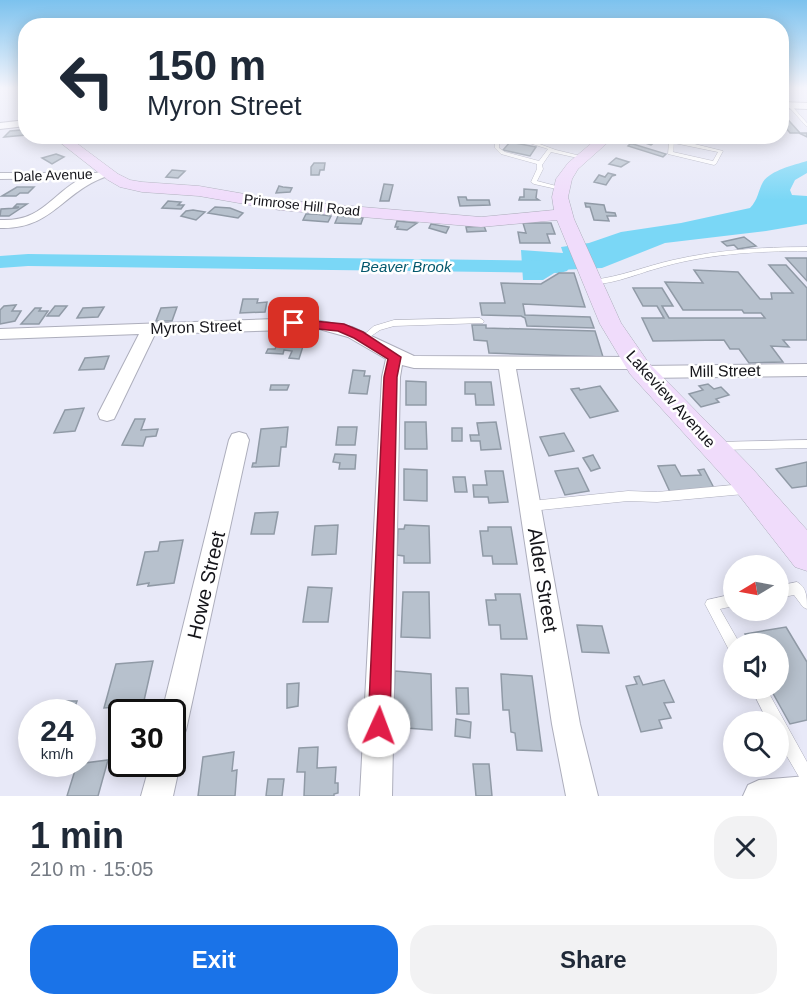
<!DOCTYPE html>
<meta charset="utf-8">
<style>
:root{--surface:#fff;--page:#f2f2f3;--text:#1f2937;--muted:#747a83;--accent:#1a73e8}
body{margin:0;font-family:Arial,sans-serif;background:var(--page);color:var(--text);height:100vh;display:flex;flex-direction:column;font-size:22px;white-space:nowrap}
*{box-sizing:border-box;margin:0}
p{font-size:20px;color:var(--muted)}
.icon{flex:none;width:33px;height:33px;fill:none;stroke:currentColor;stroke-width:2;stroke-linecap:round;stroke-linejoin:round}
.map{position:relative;height:796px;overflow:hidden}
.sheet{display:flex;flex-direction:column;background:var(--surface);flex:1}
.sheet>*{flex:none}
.top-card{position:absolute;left:18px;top:18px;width:771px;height:126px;border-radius:24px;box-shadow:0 3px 15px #0003;background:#fff;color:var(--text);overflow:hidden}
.needle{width:39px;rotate:260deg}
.tools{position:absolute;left:723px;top:555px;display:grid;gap:12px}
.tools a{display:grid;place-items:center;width:66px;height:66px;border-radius:50%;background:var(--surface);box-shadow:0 3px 15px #0003;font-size:30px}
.speed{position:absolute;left:18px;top:699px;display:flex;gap:12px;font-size:30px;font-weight:700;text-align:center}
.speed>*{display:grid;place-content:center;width:78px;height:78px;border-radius:50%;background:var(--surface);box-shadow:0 3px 15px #0003;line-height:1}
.speed small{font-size:15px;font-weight:400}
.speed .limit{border:3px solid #111;border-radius:9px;background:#fff;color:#111}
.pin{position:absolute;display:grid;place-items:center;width:51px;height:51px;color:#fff;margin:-26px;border-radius:12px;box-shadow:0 3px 9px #0006}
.me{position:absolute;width:66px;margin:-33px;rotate:2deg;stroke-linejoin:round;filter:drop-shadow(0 0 4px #0008)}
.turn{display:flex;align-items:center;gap:21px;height:126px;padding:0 30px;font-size:27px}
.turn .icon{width:78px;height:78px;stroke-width:2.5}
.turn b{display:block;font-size:42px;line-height:51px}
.round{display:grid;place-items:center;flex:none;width:63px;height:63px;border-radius:24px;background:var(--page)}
.headline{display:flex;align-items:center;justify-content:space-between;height:102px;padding:0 30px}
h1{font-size:36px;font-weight:700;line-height:45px}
.button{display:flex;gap:12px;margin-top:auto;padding:12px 30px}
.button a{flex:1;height:69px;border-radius:24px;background:var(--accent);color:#fff;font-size:24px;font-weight:700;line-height:69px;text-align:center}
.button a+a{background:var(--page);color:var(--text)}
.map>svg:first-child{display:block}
</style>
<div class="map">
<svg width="807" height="796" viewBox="0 0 807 796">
<rect width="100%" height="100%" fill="#e8e9f8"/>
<!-- water -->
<path fill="#7ad7f6" d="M807,161V173L795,180L790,190L792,195L807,196V224L766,231L665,243L602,268L559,270L543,280H523L521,250L563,253L561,247L589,243L621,232L681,223L750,208C758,200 758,191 763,182C771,170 794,165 807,161Z"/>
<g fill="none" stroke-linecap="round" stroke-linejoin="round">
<!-- river -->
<path fill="#7ad7f6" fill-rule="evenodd" d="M28,254L560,261L567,263L570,267L567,271L560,273L28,266L0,268V256Z"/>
</g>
<!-- building -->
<g fill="#b7c1cd" stroke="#909aa6" stroke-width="1.5">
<path d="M782,113L800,133H807V137L799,133H790L782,123Z"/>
<path d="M21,130H26V135L4,137L10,131Z"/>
<path d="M637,137H640L656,141L651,145L636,140Z"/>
<path d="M510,142L536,147L530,156L503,150Z"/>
<path d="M630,144H633L666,154L663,157L628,146Z"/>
<path d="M56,154L64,157L52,164L42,158Z"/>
<path d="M616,158L629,162L621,167L609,164Z"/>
<path d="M314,163H325L324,170H320L319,175H311V167Z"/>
<path d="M172,170L185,171L178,178L166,177Z"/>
<path d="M608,173L616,175L612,176L606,185L594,182L599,175L605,177Z"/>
<path d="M384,184L393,185L389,201H380Z"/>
<path d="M279,186L283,187L292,188L290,192L276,193Z"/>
<path d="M17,187H34L28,193H20L16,196H2Z"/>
<path d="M524,189L537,190L536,198L539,200H519L520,197H524Z"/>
<path d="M458,197H466L467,200H489L490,205L460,206Z"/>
<path d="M168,201L181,202L178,205H184L181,209L162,208Z"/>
<path d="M585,203L604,205L606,212L615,213L616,216H607L609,221L594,220L590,207H586Z"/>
<path d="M17,204H27L9,216H0L1,209L17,208L19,207H14Z"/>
<path d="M215,207L230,208L243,213L238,218L208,213Z"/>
<path d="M193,210L205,212L196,220L181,216L186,211Z"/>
<path d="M306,214H316L331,216L328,222L303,220Z"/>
<path d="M338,216L363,218L361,224L335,223Z"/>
<path d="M397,221L417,223L407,230L397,229L398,227H395Z"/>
<path d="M523,223H551L555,234H547L550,243H520L518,232L526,233Z"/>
<path d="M431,224L449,227L446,233L429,228Z"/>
<path d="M484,226L486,231L467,232L466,227Z"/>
<path d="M744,237L756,246L738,249L734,245L727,246L722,242Z"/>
<path d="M786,258H807V281Z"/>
<path d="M769,265H786L807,288V340H783L789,347L771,346L783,362L749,363L739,349H730L724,340L653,341L642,318H664L657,306H643L633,288H662L673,306H662L669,318H765L761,313H744L742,310H683L665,282L703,283L694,270L738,272L760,299H772L771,293H793Z"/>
<path d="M559,273H574L585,307L523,304L525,315L590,317L594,328L527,326L525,318L521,316L482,315L480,303H505L501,283L541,284Z"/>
<path d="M243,299H258L257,303L267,302L265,312L240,313Z"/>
<path d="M16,305L12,311H21L15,321L0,324V310L4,306Z"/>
<path d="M55,306H67L59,316H47Z"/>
<path d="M104,307L98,317L77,318L83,308Z"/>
<path d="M177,307L172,321H156L161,308Z"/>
<path d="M35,308H41L39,311H48L39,324H21Z"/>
<path d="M472,325H486V328L595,331L603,357L489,353L487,341L474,340Z"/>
<path d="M279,340L304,343L299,359L289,358L292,351L284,350L283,354L266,353L268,349H275Z"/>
<path d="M109,356L104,369L79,370L85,358Z"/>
<path d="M353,370L365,371L364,376H370L367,394L349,393Z"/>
<path d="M406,381L426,382V405H406Z"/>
<path d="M465,382H491L494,405H476L475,394H465Z"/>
<path d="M708,384L714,389L721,387L729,395L716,399L719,402L701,407L689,394L703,390L699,386Z"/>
<path d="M271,385H289L287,390H270Z"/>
<path d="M600,386L618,411L590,418L571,389L579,388L580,390Z"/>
<path d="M84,408L75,431L54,433L65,410Z"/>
<path d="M135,419H145L141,430L158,429L156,436L146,437L143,446L122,445Z"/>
<path d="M405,422H426L427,449H405Z"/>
<path d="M496,422L501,449L481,450L480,441H471L470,435H479L477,423Z"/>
<path d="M288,427L286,447H281L279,466L252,467L253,463H256L261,429Z"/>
<path d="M338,427H357L355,445H336Z"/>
<rect x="452" y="428" width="10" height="13"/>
<path d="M564,433L574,451L549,456L540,437Z"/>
<path d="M335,454L356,455L355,469H339L340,463L333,462Z"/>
<path d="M593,455L600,468L591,471L583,458Z"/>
<path d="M807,462V486L792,488L776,469Z"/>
<path d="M675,465L681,476L701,475L698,470L704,469L714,488L670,492L658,466Z"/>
<path d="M578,468L589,491L565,495L555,471Z"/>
<path d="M404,469L427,470V501L404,500Z"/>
<path d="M485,471H503L508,502L489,503L488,497H474L473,485H487Z"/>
<path d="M453,477H465L467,492H455Z"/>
<path d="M278,512L274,534H251L255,513Z"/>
<path d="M338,525L336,554L312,555L315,526Z"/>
<path d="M405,525L429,526L430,563H404V556L397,555L398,529H404Z"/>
<path d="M488,527H511L517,564H493L492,556H483L480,531H488Z"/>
<path d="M183,540L174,583L148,586L149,583L137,585L145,552L158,551L160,542Z"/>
<path d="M308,587L332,588L328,622H303Z"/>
<path d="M403,592H429L430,638L401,637Z"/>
<path d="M495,594H520L527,639H501L500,625H489L486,600H496Z"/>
<path d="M577,625L602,626L609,653L582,652Z"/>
<path d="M786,627L807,662V720L790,724L770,688H778V644H751L745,634Z"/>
<path d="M153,661L143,705L104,708L116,664Z"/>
<path d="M395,671L431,674L432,730L393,727Z"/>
<path d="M501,674L532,676L542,751L517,750L515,733L511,732L509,710H503Z"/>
<path d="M639,676L643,685L664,680L674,702L664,703L671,718L659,720L662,728L641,732L626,686L637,684L634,677Z"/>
<path d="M299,683L298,706L287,708V684Z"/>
<path d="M456,688H468L469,714H457Z"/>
<path d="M53,701H77L73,712H49Z"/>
<path d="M456,719L471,722L470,738L455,736Z"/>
<path d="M318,747L317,768L336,767L335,783H338V793L334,794V796H304L305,772H297L299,748Z"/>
<path d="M234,752L232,771L237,770L235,796H198L203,757Z"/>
<path d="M108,760L98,796H67L77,764Z"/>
<path d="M473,764H489L492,796H476Z"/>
<path d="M268,779H284L282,796H266Z"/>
</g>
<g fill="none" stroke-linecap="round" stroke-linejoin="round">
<defs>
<g id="lane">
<path d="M788,104H790L807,123V127L788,106Z"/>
<path d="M653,136H662L723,151L716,164L714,165L668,154L669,142ZM674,143L718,152L713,161L673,152Z"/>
<path d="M504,138L526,139L556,150L585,157L582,159L551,152L542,165L543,169L537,181L564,188L561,190L534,184L531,182L537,169V164L501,154L495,148V140ZM512,140L526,142L548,149L539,161L505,152L499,148V142Z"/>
<path d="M807,247V251C756,251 704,254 655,269C640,273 601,289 588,282L592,280C620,277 646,266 673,260C717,250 762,247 807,247Z"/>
<path d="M480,318L484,321L483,323L394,326L380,330L364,341L360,338L374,326L394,320Z"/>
<path d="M807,440V448L718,450L715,449L713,446L715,443L718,442Z"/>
<path d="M744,484L748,486L749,489L748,492L744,494L657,502L628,501L531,511L527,510L526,506L527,502L531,501L628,491L657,492Z"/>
<path d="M797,582C807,587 807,598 807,609L803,607L794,595L778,598V586Z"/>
<path d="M734,594V606L720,609L740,644H734V651L729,650L705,604L707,600Z"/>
<path d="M751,688H766L807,762V785L802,782L778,741V722H768Z"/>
</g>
<g id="street">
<path d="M782,102L807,103V109L782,108Z"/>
<path d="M26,120V126L0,129V123Z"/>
<path d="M107,170L112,173L111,175C63,189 54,230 0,228V220C42,222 49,196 82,178L0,179V173H96Z"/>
<path d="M305,318L352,327L414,356L635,357L641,359L643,363L642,366L807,364V376L643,378L637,376L634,372L636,369H516L580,724L598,796H566L552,724L499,369L414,368L402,365L400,377L392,796H360L382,377L386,359L348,337L319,329L155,334L114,419L107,421L100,419L98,414L139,334L0,339V329Z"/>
<path d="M239,432L246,434L249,440L186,730L182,740L172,744V712H162L229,440L232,434Z"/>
<path d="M172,752L176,753L180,764L173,796H141L150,764H172Z"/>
<path d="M807,776V796H743L748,785L759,780Z"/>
</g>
<path id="secondary" d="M52,136H67L118,174L130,180L142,182L199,186L279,200L481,217L554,210L552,197L556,179L568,163L600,136H615L578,169L572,179L568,197L574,219L621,323L648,362L751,467L807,530V571L795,567L731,485L630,374L600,324L557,220L481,227L279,210L199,196L142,192L120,187L108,180Z"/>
</defs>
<!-- lane casing -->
<use href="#lane" stroke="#adaebc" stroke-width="1"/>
<!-- street casing -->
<use href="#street" stroke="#adaebc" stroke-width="2"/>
<!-- secondary casing -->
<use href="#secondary" stroke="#adaebc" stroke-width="1"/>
<!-- lane -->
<use href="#lane" fill="#fff" fill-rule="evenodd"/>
<!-- street -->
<use href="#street" fill="#fff" fill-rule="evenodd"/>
<!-- secondary -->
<use href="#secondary" fill="#f0dcfb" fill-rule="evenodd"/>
</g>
<!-- sky -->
<linearGradient id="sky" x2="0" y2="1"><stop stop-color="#7cc2ee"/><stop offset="0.44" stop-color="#f5f5fc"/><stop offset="1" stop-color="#f5f5fc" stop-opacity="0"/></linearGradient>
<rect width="807" height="200" fill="url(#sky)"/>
<!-- route -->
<path fill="#e11d48" stroke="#92132f" stroke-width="1.5" d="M294,319L344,324L363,332L401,357L397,377L390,726L386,734L379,737L371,734L368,726L384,377L388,359L354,338L338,331L290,326V320Z"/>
<g text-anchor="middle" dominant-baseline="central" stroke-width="5" stroke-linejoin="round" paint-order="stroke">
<!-- far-street labels -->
<g font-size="14" fill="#15151a" stroke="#fff">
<text transform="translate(53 175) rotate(-2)">Dale Avenue</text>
<text transform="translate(302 205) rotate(6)">Primrose Hill Road</text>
</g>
<!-- far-water labels -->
<g font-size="15" font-style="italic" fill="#04586d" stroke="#fff">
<text x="406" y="266">Beaver Brook</text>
</g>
<!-- street labels -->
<g font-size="16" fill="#15151a" stroke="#fff">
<text transform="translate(196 327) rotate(-2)">Myron Street</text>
<text transform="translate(725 371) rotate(-1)">Mill Street</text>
<text transform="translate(671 399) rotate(48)">Lakeview Avenue</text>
</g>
<!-- near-street labels -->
<g font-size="20" fill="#15151a" stroke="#fff">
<text transform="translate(543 580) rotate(81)">Alder Street</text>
<text transform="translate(206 585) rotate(-77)">Howe Street</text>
</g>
</g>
</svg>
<div class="tools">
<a><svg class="needle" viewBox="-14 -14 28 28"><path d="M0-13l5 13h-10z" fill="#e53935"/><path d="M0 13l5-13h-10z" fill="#747a83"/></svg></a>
<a><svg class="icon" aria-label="sound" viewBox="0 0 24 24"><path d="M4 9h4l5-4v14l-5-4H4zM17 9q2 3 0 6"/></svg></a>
<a><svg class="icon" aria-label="search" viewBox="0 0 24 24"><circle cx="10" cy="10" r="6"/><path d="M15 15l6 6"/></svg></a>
</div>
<div class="speed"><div>24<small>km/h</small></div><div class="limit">30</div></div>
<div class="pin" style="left:294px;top:323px;background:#d93025"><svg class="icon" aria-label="arrive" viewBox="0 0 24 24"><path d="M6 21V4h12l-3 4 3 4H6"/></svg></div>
<svg class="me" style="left:379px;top:726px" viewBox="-20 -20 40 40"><circle r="19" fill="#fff"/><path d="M0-13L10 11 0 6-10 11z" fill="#e11d48"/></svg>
<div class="top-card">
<div class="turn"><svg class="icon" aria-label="left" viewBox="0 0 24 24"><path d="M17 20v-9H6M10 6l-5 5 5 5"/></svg><div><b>150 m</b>Myron Street</div></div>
</div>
</div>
<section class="sheet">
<div class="headline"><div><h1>1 min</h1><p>210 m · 15:05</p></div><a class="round"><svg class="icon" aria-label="close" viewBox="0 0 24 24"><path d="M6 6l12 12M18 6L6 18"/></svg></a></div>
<div class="button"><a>Exit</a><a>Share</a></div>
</section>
